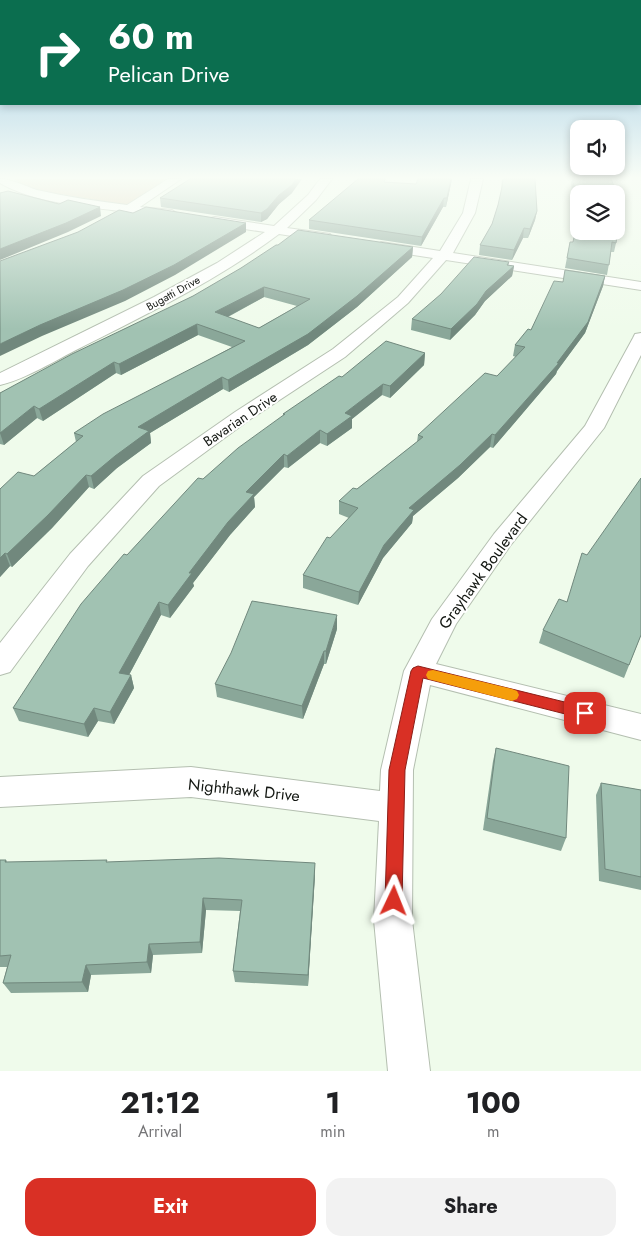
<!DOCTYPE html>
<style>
:root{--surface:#fff;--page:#f2f2f2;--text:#202124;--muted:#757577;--accent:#d93025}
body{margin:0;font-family:Jost,sans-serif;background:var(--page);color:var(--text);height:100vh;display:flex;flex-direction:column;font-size:19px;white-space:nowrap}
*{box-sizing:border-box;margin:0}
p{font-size:16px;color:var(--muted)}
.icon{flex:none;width:28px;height:28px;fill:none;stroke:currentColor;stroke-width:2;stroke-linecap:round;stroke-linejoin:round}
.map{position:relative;height:1071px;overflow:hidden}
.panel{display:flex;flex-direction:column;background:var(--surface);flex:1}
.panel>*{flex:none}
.guide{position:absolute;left:0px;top:0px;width:641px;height:105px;box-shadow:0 2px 8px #0003;background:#0b6e4f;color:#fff;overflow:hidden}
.buttons{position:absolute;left:570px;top:120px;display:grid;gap:10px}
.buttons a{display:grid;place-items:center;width:55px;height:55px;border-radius:10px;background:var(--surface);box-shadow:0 2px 8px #0003;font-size:25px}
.pin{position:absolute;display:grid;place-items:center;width:42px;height:42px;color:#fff;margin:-21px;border-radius:10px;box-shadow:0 2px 8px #0006}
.me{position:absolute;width:55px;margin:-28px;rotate:2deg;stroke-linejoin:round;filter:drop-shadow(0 0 4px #0008)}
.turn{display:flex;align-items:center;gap:18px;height:105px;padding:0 25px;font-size:22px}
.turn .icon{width:65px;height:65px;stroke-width:2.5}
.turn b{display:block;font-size:35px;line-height:42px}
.eta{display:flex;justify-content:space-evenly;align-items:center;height:85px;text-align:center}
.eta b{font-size:30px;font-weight:700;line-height:35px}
.cta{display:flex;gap:10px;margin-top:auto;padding:10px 25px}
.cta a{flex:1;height:58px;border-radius:15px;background:var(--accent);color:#fff;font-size:20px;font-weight:700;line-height:58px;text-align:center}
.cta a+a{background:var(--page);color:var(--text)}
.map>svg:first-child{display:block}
</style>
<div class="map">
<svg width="641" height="1071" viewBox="0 0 641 1071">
<rect width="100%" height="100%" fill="#effbeb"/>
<!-- green -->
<path fill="#decdb2" d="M14,179H170L155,190L127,205L41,191L26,187Z"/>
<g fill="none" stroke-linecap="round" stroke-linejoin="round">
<defs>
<g id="minor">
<path d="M0,179C13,179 24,186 37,190C67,197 97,201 127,205L168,179H181L140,207L172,210L178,214L172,218L131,213L125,215L119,211C82,206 32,202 0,183Z"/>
<path d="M320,179H332L316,200L287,228L330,234L332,237L330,240L325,241L279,234C218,280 147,314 80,348C56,360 26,379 0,385V373L154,297L217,263L265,232L211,224L209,221L211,218L215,217L274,226L308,195Z"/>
<path d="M471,179H483L475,213L453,253L641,282V290L446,260L408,303L345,357L249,420L159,486L88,566L10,672L0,675V643L70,554L143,476L235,412L333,349L398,297L433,258L381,250L374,246L381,242L440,251L463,213Z"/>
<path d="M641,333V355L604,428L510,546L456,624L436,664L641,714V740L430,685L413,770L412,920L430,1071H388L374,920L379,821L191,797L0,807V777L191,767L380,791L381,770L404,671L432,619L494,534L585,426L633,338L635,334Z"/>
</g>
</defs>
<!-- minor casing -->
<use href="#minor" stroke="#b4bfb0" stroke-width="2"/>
<!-- minor -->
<use href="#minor" fill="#fff" fill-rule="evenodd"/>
</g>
<!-- wall -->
<g fill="#8aa799" fill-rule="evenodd">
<path d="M452,179L446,207H443L421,246L309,229V220L385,182L416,184Z"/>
<path d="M502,179H535L537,211L535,220L528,238H523L512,260L479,255L480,245L492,224L498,205L501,192Z"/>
<path d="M572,179H611L579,194L616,243L614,252H611L607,275L565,268L570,242H573L576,227L571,183Z"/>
<path d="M292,193L279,204L267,219L261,222L161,207L160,198Z"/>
<path d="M413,247L412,257L357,307L308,345L229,392L223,389L150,433L151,443L117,468L94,489L89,487L52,528L12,567L10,566L0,577V489L34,476L76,442L74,433L232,347L198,335L121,375L116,373L43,421L37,418L4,445L0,444V393L193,296ZM264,297L297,306L259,328L228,317Z"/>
<path d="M508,265L514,266L512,276L485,301L475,315L450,340L411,330L412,319Z"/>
<path d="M605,276L603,286L585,333L557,371L556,374L493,448L490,447L458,478L413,516L412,523L383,558L358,605L303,588V575L349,518L339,514V501L357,489L417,442L418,435L497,376L516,357L513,356L515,345L531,330L562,282Z"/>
<path d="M425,353L424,365L390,398L382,395L352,419V428L327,446L320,443L288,468L284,467L254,497L255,507L230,535L193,583L194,586L170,618L161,615L129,675H131L134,688L114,724L98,721L88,737L19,721L13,708L127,555L203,479L283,416V414L342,377Z"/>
<path d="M587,555L641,635L624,678L539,643L543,630L567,602Z"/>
<path d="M337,629L326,664H324L303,719L217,697L215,684Z"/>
<path d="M496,748L566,838L561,851L483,830L493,761Z"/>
<path d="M601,783L641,790V890L599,881L596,795Z"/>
<path d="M0,860H6L7,862H107L315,875L308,986L235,982L233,971L240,911L206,910L202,953L153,955L151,973L91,975L88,992L11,993L3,983L7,967H0Z"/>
</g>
<!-- shaded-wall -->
<g fill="#71887d">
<path d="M296,179H302L292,193L279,204L267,219L261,222V213Z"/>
<path d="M451,179H452L446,207L447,198Z"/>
<path d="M444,198L443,207L421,246L422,237Z"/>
<path d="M100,207L101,216L68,232L0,260V249Z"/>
<path d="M537,211L535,220L528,238L530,229Z"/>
<path d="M246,223V232L175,275L125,301L42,336L0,356V344Z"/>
<path d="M524,228L523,238L512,260L514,250Z"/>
<path d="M413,247L412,257L357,307L308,345L229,392L228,380Z"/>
<path d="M509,262L507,272L514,266L512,276L485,301L475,315L450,340L451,329L486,291L507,265Z"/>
<path d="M605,276L603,286L585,333L557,371L556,374L493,448L495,435L557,363Z"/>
<path d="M264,287V297L216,323L215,312Z"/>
<path d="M197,324L198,335L121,375L119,364Z"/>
<path d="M425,353L424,365L390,398V386Z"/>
<path d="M114,362L116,373L43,421L39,409Z"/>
<path d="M222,377L223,389L150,433L151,443L117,468L94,489L91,476L138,427Z"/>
<path d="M383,384L382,395L352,419V428L327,446V434L345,413Z"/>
<path d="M34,406L37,418L4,445L0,433Z"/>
<path d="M320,430V443L288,468L287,456Z"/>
<path d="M492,434L490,447L458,478L413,516L412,523L383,558L358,605L359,592L384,545L409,508Z"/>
<path d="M284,454V467L254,497L255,507L230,535L193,583L194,586L170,618L168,605L189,573L246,492Z"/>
<path d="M86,475L89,487L52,528L12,567L7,554Z"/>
<path d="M5,553L10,566L0,577V558Z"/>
<path d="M159,602L161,615L123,686L119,673Z"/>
<path d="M337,615V629L326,664V651Z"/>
<path d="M324,651V664L303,719L302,706Z"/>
<path d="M131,675L134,688L114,724L110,712Z"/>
<path d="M94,708L98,721L88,737L84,724Z"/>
<path d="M315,863V875L308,986V975Z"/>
<path d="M203,898L206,910L202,953L200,942Z"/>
<path d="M149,944L153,955L151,973L147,962Z"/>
<path d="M86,965L91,975L88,992L82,982Z"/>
</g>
<!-- building -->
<g fill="#a1c2b2" stroke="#71887d" fill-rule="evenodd">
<path d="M190,179H296L292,185L279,195L267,209L261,213L160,198Z"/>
<path d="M358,179H385L384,182L416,184L418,179H451L447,198H444L422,237L309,220Z"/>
<path d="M503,179H535L537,211L530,229L524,228L514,250L480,245L492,224L498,205L502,187Z"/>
<path d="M573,179H611L614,186L615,194H579V231H616V216L618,230L616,243L612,242L609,265L567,258L570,242H573L578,219Z"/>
<path d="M8,191L59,204L68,200L100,207L66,223L0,249V193Z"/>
<path d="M146,207L246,223L174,265L123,290L40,325L0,344V261L78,232L119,210L133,213Z"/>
<path d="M298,230L413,247L357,296L308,334L228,380L222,377L138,427L149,431L115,456L91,476L86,475L48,515L7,554L5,553L0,558V489L18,472L34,476L83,436L74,433L103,414L245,341L197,324L119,364L114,362L39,409L34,406L0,433V393L72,354L193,296L241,268L276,245H278ZM264,287L310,299L259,328L215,312Z"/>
<path d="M474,257L509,262L507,265L514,266L486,291L477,304L451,329L412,319L441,294Z"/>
<path d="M565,270L605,276L588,322L557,363H559L495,435L492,434L460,465L409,508L414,510L384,545L359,592L303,575L327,537L330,538L358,508L339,501L353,488L357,489L423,437L418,435L485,373L497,376L525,347L515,345L528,329L531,330L554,281L563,282Z"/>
<path d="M386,341L425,353L390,386L383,384L345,413L352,416L327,434L320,430L287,456L284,454L246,492L254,494L228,522L189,573H192L168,605L159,602L119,673L131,675L110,712L94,708L84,724L13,708L81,604L124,554L127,555L198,478L203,479L238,448L285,414H283L339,376L342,377Z"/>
<path d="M641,478V635L629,665L543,630L559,599L567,602L582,553L587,555Z"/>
<path d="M252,601L337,615L326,651H324L302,706L215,684L231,653Z"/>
<path d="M496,748L569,766L566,838L487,818Z"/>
<path d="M601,783L641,790V877L605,869Z"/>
<path d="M219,858L315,863L308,975L233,971L242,900L203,898L200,942L149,944L147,962L86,965L82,982L3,983L11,955L0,956V860H6L5,862L107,860L106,862Z"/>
</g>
<!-- sky -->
<linearGradient id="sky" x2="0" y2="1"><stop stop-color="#93c4e2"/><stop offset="0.54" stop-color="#f8fdf6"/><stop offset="1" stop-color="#f8fdf6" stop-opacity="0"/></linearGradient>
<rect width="641" height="329" fill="url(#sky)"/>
<!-- route -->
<path fill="#d93025" stroke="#8d1f18" d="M418,666L585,707L590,709L592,713L590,717L585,719L423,678L405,770L402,901L400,907L394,910L387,907L385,901L389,770L411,671L413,668Z"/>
<!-- slow -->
<path fill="#f59e0b" d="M433,670L512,689L517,691L519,695L517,699L512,701L428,679L426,675L428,671Z"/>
<g text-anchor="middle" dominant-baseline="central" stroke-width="4" stroke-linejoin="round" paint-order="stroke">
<!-- far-street labels -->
<g font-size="11" fill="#121611" stroke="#fff">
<text transform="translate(173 293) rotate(-29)">Bugatti Drive</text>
</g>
<!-- street labels -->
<g font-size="14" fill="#121611" stroke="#fff">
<text transform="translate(240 419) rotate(-34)">Bavarian Drive</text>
</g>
<!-- near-street labels -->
<g font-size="16" fill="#121611" stroke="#fff">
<text transform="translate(483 571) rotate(-54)">Grayhawk Boulevard</text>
<text transform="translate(244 790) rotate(6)">Nighthawk Drive</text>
</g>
</g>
</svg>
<div class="buttons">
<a><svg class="icon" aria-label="sound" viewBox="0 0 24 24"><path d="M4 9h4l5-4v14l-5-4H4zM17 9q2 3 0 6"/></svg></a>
<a><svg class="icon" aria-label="layers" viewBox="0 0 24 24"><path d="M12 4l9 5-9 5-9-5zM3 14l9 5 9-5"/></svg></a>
</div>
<div class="pin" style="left:585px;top:713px;background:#d93025"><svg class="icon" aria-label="arrive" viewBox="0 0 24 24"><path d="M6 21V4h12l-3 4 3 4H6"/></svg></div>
<svg class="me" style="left:394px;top:901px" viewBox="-20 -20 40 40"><path d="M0-17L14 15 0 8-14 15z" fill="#d93025" stroke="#fff" stroke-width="4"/></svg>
<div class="guide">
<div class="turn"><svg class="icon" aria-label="right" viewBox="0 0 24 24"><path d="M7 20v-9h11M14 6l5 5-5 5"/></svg><div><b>60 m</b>Pelican Drive</div></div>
</div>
</div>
<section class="panel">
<div class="eta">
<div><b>21:12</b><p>Arrival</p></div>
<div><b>1</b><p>min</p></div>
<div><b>100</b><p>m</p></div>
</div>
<div class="cta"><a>Exit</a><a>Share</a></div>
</section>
